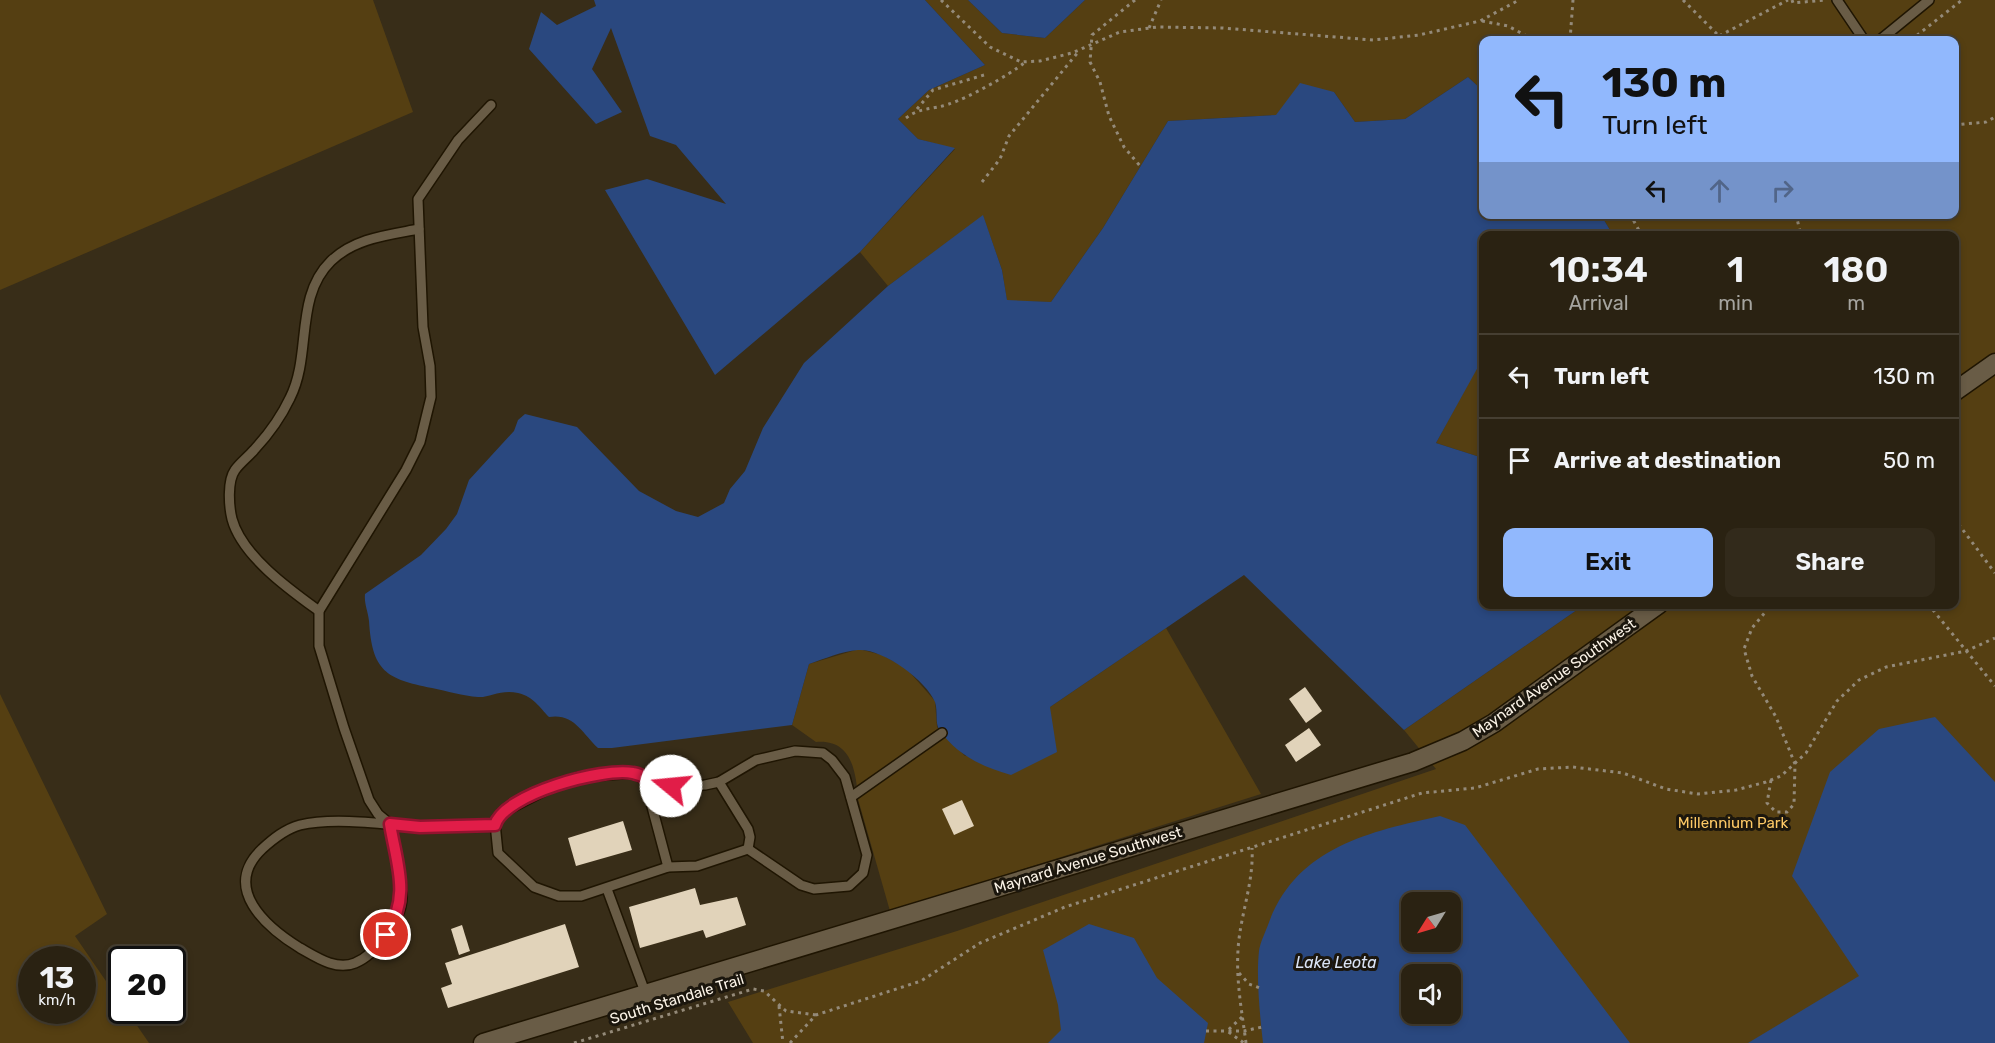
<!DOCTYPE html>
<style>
:root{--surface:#2a2212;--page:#322a1b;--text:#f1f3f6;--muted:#a5a49f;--line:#463f32;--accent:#91b8fd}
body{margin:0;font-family:Rubik,sans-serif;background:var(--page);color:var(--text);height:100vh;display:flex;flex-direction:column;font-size:22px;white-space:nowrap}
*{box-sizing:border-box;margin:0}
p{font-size:20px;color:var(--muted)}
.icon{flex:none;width:33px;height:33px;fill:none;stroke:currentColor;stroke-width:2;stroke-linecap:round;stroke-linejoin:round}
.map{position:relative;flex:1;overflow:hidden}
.side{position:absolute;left:1479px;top:231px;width:480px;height:378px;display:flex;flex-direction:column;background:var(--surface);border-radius:12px;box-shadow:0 3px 9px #0003,0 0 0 2px var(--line)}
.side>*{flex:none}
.hud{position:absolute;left:1479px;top:36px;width:480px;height:183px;border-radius:12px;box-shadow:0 3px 9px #0003,0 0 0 2px var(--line);background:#91b8fd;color:#111;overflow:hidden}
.needle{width:39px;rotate:233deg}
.controls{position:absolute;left:1401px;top:892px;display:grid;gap:12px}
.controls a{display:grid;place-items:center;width:60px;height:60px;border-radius:12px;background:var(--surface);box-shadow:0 3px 9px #0003,0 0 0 2px var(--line);font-size:30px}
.speed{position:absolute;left:18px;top:946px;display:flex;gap:12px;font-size:30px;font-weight:700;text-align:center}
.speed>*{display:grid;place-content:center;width:78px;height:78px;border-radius:50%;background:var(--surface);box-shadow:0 3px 9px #0003,0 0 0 2px var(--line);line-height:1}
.speed small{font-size:15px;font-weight:400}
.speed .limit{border:3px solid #111;border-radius:9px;background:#fff;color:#111}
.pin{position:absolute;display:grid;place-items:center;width:51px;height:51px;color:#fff;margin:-26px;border:3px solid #fff;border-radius:50%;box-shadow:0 2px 6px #0007}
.me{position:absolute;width:66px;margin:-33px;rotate:287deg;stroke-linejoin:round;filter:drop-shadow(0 0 4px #0008)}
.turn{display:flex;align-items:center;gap:21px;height:126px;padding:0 24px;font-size:27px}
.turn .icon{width:78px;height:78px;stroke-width:2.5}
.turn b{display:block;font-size:42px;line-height:51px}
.lanes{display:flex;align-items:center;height:57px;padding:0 24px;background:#0003;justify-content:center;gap:30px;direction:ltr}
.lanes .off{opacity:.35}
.eta{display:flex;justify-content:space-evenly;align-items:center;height:102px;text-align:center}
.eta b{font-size:36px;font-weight:600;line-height:42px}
.primary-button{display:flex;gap:12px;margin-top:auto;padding:12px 24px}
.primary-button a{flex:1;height:69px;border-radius:12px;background:var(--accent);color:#111;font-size:24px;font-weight:600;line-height:69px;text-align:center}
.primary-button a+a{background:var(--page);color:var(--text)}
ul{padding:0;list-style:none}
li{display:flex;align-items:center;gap:18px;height:84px;padding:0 24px;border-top:2px solid var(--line)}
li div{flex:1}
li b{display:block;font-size:22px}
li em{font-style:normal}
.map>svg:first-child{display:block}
</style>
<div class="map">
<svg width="1995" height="1043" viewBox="0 0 1995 1043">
<rect width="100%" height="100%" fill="#382d18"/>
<!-- green -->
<g fill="#553f12" fill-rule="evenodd">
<path d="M0,0H373L413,112L0,290Z"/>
<path d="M925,0H968L1002,33L1045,38L1085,0H1995V1043H753L728,1002L957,931L1436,769L1404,730L1584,605L1954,604V236L1613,235L1601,215L1954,214V40H1484L1483,91L1468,77L1405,119L1355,122L1334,92L1277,115L1168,121L1103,228L1051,302L1007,301L1002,270L983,216L888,286L860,252L955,149L918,139L898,119L929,90L985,65ZM1412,903H1450V942H1412ZM1412,975H1450V1014H1412Z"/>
<path d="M1482,358H1483V458L1436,443Z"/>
<path d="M1166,628L1261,794L890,911L858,799C856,770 851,739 816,742L792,725L809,664L859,649L882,655L906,668L935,701L937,727L965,756L1050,707Z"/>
<path d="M0,694L107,914L75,936L121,1003L122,1011H127L149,1043H0ZM32,960H82V1011H32Z"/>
</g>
<!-- water -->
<g fill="#2a487f" fill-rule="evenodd">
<path d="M594,0H925L985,65L929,90L898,119L918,139L955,148L860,252L715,375L605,190L647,179L726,204L676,145L650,136L611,28L592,69L622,112L596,124L529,49L541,12L557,25L596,6Z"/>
<path d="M968,0H1085L1045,38L1002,33Z"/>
<path d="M1468,77L1483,91L1484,214L1601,215L1613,235L1484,236L1483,358L1436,443L1483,458L1484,604L1584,605L1404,730L1244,575L1050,707L1057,752L1011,775C983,767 956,755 939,729C935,723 938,711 935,702C926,680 882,648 858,650C842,651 824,659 809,664L792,725L612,748H598C582,733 574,713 549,717C539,707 534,697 518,693C501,689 489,698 478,697C463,696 447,691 432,688C386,679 372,671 369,621C368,611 364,604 365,594L421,555L446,529L457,514L469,480L514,431L518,420L525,414L577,427L639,491L676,511L698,517L724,503L730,489L745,471L763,428L804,363L888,286L983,215L1002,270L1007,300L1051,302L1103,228L1168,121L1276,115L1300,83L1334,92L1355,122L1405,119Z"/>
<path d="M1935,717L1995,782V1043H1748L1859,976L1792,876L1830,772L1879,729Z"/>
<path d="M1440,816L1465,825L1630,1043H1263C1260,1016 1256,978 1259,951C1260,943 1265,933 1268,925C1295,848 1368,832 1440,816ZM1412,903H1450V942H1412ZM1412,975H1450V1014H1412Z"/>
<path d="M1089,924L1134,938L1157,978L1208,1023L1204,1043H1048L1061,1030L1058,1005L1043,950Z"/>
</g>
<!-- building -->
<g fill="#e1d3ba">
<path d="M1305,687L1322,711L1306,723L1289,699Z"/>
<path d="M1309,728L1321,745L1296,762L1285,745Z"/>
<path d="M962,800L974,826L954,835L942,809Z"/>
<path d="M623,821L632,850L576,866L568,838Z"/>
<path d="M695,888L700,905L737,897L746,925L706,938L703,930L640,948L629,907Z"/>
<path d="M565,924L579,967L448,1008L441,988L452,984L445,963Z"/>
<path d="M462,925L470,951L459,955L451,929Z"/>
</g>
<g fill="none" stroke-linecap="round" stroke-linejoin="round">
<defs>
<g id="lane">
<path d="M1837,0L1864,40"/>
<path d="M1880,40L1929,0"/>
<path d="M491,105L458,140L418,199L423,327L430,366L431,397L420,442L406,470L319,611V646L344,728L369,800L378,814L390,824C393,847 402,872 402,895C403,912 392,928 382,940C374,950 367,958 355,963C336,971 316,957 300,948C266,927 221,888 262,849C273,839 285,829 300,825C333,817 384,824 418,827C443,828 470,826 495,825"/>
<path d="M319,611C290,590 242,556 232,519C229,507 227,481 235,470C240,463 248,457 254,450C268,435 281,417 290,398C312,355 294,297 331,261C355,238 388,235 419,229"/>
<path d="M795,751L823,753L832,760L845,777L867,855L863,873L849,886L814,889L801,885L748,849L697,866L668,867L581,896H559L534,887L498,853L495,823L501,813L552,787L579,777L634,773L654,786L705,785L719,782L756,760Z"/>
<path d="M719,782L748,829L750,837L748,849"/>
<path d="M654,786L651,803L668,867"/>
<path d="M851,797L942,733"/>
<path d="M607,889L645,992"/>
</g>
<g id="street">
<path d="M1954,392L1995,363"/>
<path d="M483,1043L1413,762L1463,741L1494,723L1659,604"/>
</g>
</defs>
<!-- lane casing -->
<use href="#lane" stroke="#1f1502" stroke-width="12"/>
<!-- street casing -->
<use href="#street" stroke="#1f1502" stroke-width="21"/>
<!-- path -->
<g stroke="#948a79" stroke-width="3" stroke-dasharray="3 4.5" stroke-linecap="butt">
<path d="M941,0L990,47L1021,62L1040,61L1072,53L1120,32L1157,27L1223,28L1373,40L1419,35L1480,21L1519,0"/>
<path d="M1135,0L1092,35L1090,62L1100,82L1109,116L1124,147L1141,167"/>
<path d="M1683,0L1723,40"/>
<path d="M1792,0L1793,3L1825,0"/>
<path d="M1482,21L1508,26L1534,40"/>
<path d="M1149,28L1161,0"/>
<path d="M1570,40L1573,0"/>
<path d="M1705,40L1719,36L1788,0"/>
<path d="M1911,40L1962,0"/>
<path d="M917,109L933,90L984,75"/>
<path d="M906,118C920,107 932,110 949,104C966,99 1011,74 1024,63"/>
<path d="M1954,125L1986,122L1995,117"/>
<path d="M982,182L1000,159L1009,136L1079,51"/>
<path d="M1630,214L1642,236"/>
<path d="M1796,214L1801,236"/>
<path d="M1954,518L1995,573"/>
<path d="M1928,604L1995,686"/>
<path d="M1771,780L1767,803L1776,812H1787L1794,804L1795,764L1776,717L1752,676L1744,649L1752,628L1772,604"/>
<path d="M1239,973L1249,984L1260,988"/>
<path d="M779,1006L783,1043"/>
<path d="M1242,1017L1227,1031L1244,1043"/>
<path d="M1206,1031H1244L1262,1027"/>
<path d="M574,1043L753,989L764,991L786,1011L816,1015"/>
<path d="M790,1043L816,1015L921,981L980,943L1065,907L1422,793L1475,788L1538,769L1573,767L1623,773L1666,789L1698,794L1736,790L1766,782L1781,776L1806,753L1837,701L1859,680L1886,667L1966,651L1995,638"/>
<path d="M1246,1043C1242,1012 1236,982 1238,950C1240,915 1254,883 1252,848"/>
</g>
<!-- lane -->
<use href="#lane" stroke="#695c46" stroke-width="9"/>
<!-- street -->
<use href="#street" stroke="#695c46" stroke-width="18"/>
</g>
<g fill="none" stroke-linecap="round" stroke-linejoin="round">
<defs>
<path id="route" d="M386,935C411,896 397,866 390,824L420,827L495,825C504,794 603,767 633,773C651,776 646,786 671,786"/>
</defs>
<!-- route casing -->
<use href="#route" stroke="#92132f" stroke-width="15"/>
<!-- route -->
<use href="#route" stroke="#e11d48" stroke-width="10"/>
</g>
<g text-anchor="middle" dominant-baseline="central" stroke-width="6" stroke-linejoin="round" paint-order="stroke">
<!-- street labels -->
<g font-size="15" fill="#fbf3e7" stroke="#1b160d">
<text transform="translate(1554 678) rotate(-35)">Maynard Avenue Southwest</text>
<text transform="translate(1088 860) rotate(-17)">Maynard Avenue Southwest</text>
<text transform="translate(677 999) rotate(-17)">South Standale Trail</text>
</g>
<!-- park labels -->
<g font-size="15" fill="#fcc865" stroke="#1b160d">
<text x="1733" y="823">Millennium Park</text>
</g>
<!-- water labels -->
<g font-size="16" font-style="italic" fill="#dae4f6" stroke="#1b160d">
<text x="1336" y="962">Lake Leota</text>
</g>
</g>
</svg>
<div class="controls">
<a><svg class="needle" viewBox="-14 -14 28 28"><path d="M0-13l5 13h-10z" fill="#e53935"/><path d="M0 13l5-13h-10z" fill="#a5a49f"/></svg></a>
<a><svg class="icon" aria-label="sound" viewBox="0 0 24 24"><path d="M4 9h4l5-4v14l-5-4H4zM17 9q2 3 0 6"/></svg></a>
</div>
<div class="speed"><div>13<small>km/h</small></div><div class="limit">20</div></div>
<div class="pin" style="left:386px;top:935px;background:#d93025"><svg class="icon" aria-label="arrive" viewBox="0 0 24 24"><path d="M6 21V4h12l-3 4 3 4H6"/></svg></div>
<svg class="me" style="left:671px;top:786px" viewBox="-20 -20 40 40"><circle r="19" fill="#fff"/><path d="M0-13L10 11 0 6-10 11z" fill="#e11d48"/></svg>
<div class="hud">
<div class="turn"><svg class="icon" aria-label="left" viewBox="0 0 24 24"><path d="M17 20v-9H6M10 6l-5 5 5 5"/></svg><div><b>130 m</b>Turn left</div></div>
<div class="lanes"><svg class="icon" aria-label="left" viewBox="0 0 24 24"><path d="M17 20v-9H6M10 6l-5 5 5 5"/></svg><svg class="icon off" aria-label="ahead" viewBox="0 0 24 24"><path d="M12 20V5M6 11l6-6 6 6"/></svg><svg class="icon off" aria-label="right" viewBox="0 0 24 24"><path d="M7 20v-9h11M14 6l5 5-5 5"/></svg></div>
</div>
<section class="side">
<div class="eta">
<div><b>10:34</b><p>Arrival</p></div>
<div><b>1</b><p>min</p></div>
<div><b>180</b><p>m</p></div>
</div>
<ul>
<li><svg class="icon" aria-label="left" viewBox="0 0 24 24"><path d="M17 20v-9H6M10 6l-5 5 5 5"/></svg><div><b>Turn left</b></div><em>130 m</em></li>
<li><svg class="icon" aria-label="arrive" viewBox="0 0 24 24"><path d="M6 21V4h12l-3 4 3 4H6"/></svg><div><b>Arrive at destination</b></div><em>50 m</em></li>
</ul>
<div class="primary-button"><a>Exit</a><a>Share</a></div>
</section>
</div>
